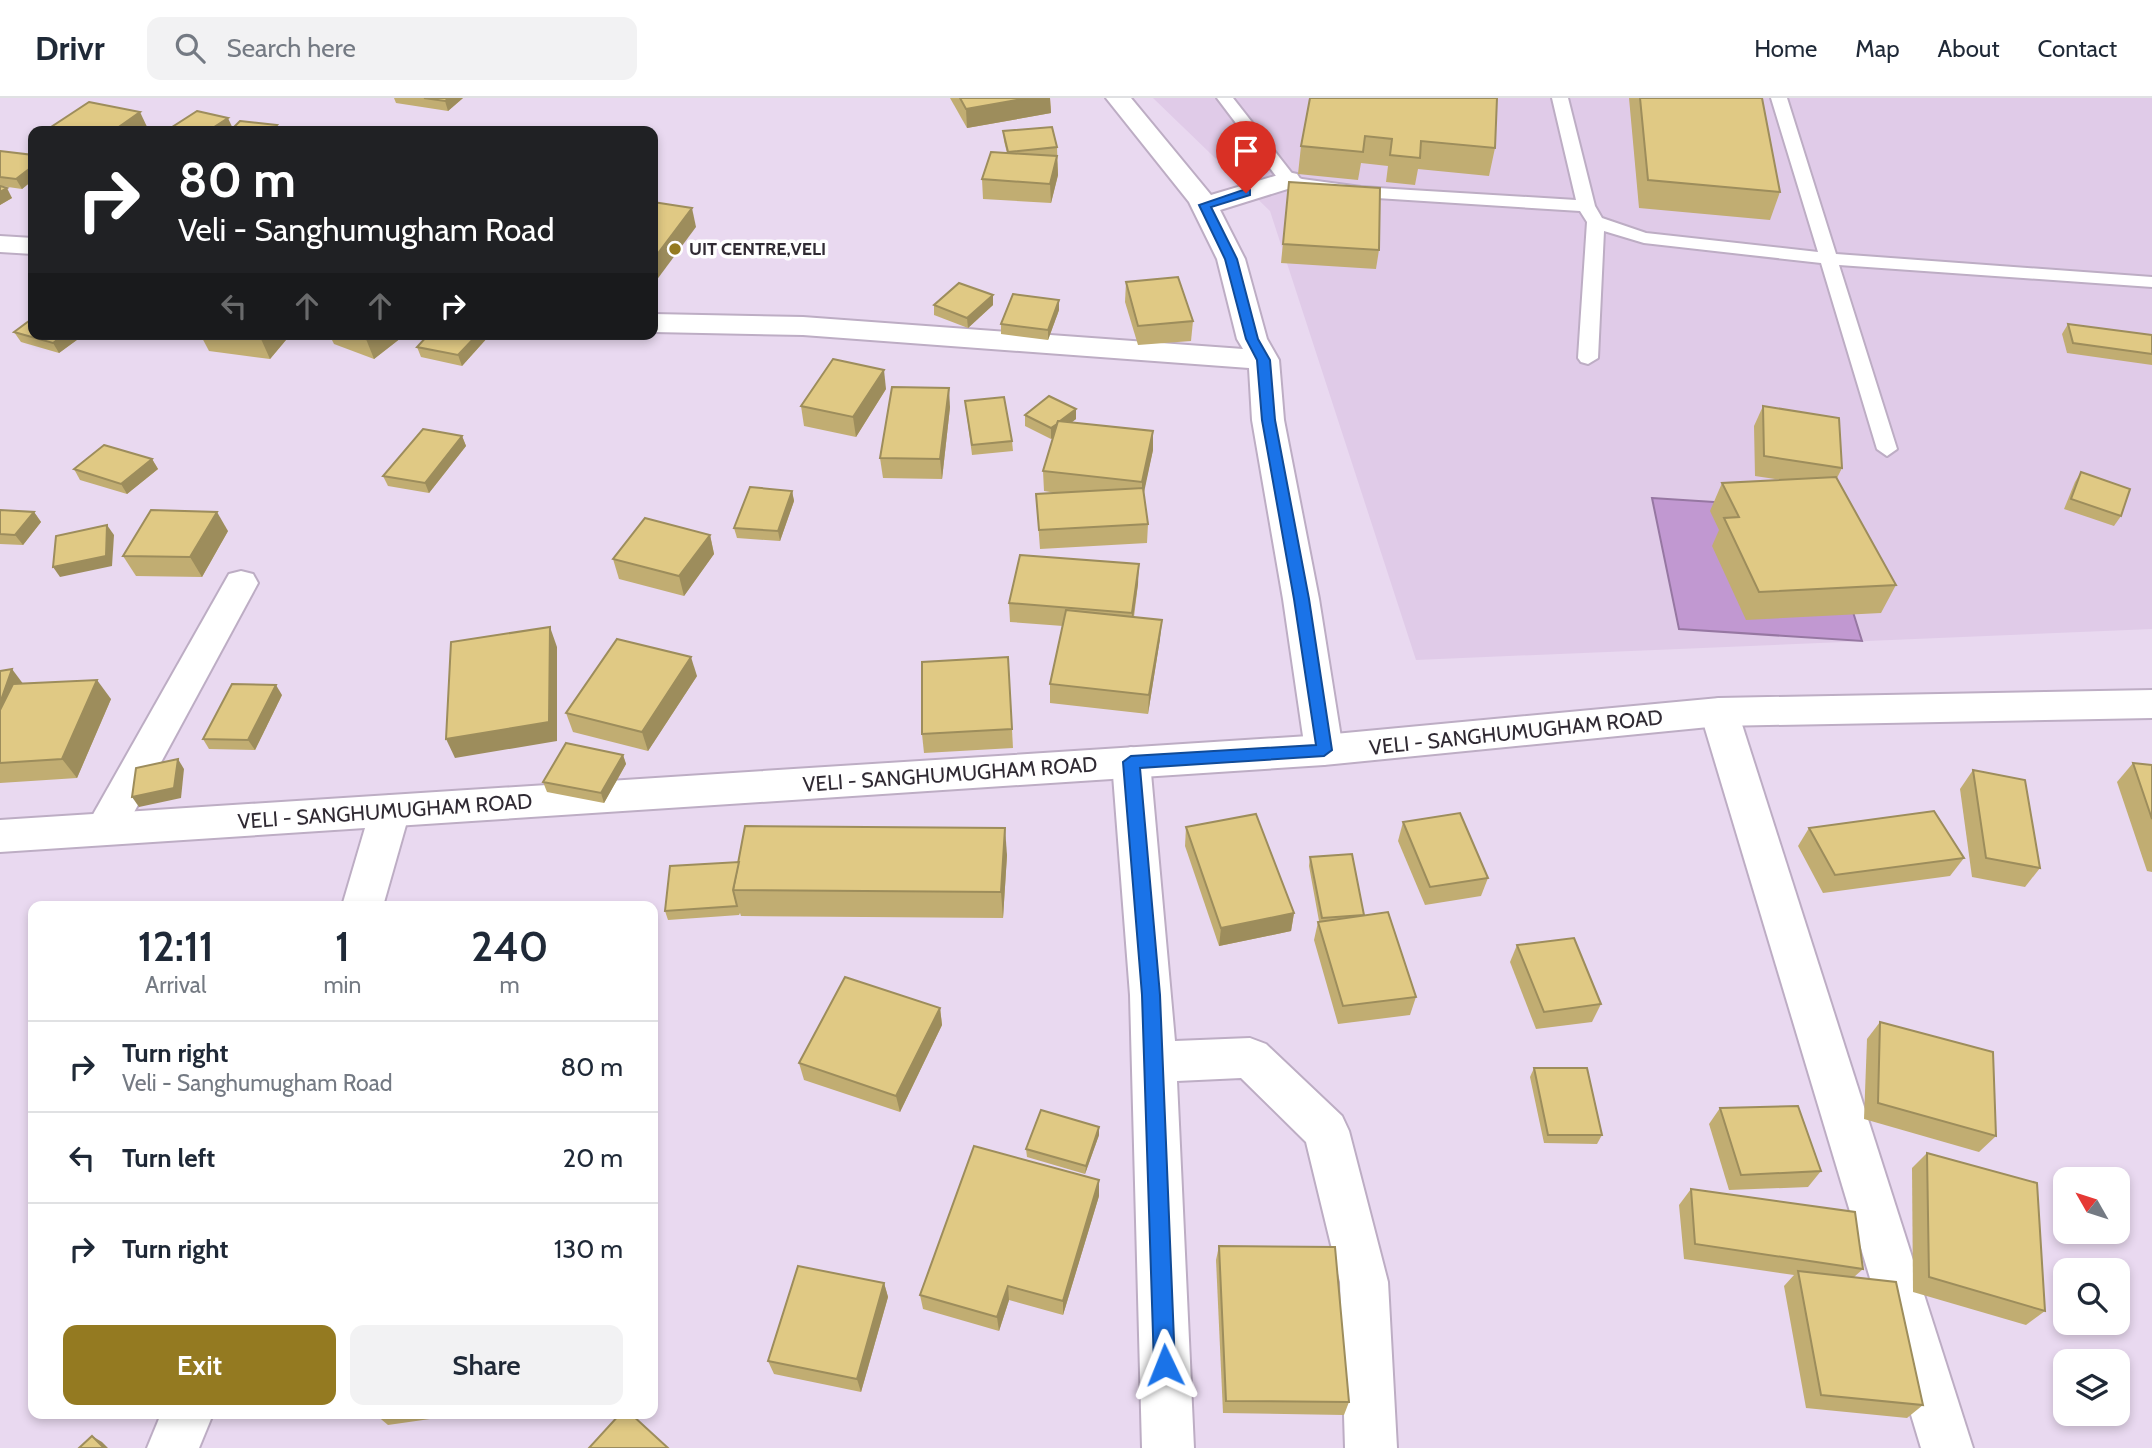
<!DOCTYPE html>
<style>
:root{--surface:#fff;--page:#f2f2f3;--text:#1f2937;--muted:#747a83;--line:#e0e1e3;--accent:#947a21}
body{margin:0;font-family:Cabin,sans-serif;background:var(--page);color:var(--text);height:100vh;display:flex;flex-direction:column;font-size:26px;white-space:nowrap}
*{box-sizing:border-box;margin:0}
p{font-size:23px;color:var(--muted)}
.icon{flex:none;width:38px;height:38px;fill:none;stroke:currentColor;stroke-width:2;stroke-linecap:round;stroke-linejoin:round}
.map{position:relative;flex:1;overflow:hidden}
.drawer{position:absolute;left:28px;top:803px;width:630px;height:518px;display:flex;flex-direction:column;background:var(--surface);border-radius:14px;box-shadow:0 4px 10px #0003}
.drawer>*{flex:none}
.top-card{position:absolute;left:28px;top:28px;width:630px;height:214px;border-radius:14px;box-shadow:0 4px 10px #0003;background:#202124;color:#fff;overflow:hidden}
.needle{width:46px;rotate:309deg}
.tools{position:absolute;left:2053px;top:1069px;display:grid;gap:14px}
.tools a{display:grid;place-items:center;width:77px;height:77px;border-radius:14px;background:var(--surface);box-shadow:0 4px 10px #0003;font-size:35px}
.pin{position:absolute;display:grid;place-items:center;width:60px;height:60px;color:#fff;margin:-72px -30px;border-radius:50% 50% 50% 0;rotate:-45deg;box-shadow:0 0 7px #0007}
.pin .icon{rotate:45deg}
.me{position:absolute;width:77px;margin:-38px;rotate:358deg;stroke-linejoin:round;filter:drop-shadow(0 0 5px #0008)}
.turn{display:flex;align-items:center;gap:24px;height:147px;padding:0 35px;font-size:32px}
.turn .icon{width:91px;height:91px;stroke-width:2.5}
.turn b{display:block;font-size:49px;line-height:60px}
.lanes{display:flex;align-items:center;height:66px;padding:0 35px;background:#0003;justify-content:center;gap:35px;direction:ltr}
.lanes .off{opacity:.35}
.eta{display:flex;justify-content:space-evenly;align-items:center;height:119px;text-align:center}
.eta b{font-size:42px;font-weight:600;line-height:49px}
.cta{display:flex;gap:14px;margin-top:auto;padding:14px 35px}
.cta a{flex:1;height:80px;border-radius:14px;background:var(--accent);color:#fff;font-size:28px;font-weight:600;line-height:80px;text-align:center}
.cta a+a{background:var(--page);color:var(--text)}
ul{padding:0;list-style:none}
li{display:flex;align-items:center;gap:21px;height:91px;padding:0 35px;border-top:2px solid var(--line)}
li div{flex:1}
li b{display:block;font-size:26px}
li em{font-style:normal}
header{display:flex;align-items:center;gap:42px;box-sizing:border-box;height:98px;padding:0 35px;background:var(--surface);border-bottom:2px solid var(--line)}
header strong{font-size:33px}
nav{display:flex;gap:38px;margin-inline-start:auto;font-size:24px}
.search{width:490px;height:63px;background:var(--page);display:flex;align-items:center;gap:18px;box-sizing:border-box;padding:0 24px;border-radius:14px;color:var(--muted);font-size:26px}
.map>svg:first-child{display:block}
</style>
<header>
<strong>Drivr</strong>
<div class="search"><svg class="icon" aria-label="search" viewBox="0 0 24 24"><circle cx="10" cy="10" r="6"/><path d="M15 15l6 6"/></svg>Search here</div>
<nav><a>Home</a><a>Map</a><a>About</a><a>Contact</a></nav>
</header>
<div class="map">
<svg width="2152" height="1350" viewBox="0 0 2152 1350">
<rect width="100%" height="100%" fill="#e9d9f0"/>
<!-- built -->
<path fill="#e0cbe8" d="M1153,0H2152V531L1416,562L1270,113Z"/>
<!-- water -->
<path fill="#c198d1" stroke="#9677a2" stroke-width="2" d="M1652,400L1821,411L1862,543L1679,531Z"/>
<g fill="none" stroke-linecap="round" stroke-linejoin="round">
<defs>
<path id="service" d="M1217,0H1233L1294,78L1302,81L1361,89L1576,102L1552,0H1568L1595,108L1602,120L1646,135L1818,154L1771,0H1787L1836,156L2152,179V189L1839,167L1897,351L1887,358L1877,351L1821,165L1644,145L1604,133L1598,260L1588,266L1581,264L1578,260L1587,124L1580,113L1361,99L1299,91L1282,86Z"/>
<g id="minor">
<path d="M1106,0H1131L1211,97L1288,74L1297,76L1301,82L1297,88L1220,112L1245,161L1267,241L1279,262L1284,322L1319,501L1343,652L1337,662L1324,667L1311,662L1305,652L1283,501L1252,322L1249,270L803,237L653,234V216L803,219L1243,251L1237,241L1217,161L1189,104Z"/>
<path d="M0,138L33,140V156L0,154Z"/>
<path d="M241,473L253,476L258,485L119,742L105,747L91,742L85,731L91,720L229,476Z"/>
<path d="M1719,600L1732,604L1738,614L1973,1350H1921L1700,614L1706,604Z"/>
<path d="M1131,649L1145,654L1150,664L1175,943L1250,940L1266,946L1342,1018L1349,1033L1388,1184L1397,1350H1345L1340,1184L1306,1044L1241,980L1177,983L1194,1350H1142L1130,897L1112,664L1117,654Z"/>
<path d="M390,697L404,702L410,713L383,808H342L370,713L376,702Z"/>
<path d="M161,1316H213L199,1350H147Z"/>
</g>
<path id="secondary" d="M2152,592V620L1719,628L1324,667L0,754V722L1324,637L1719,600Z"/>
</defs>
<!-- service casing -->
<use href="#service" stroke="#bdadc4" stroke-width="4"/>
<!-- minor casing -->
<use href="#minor" stroke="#bdadc4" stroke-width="4"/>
<!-- secondary casing -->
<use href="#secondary" stroke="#bdadc4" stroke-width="4"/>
<!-- service -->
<use href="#service" fill="#fff" fill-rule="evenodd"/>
<!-- minor -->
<use href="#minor" fill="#fff" fill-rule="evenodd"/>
<!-- secondary -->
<use href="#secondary" fill="#fff" fill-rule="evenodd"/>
</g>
<!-- wall -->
<g fill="#c1ad72">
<path d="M394,0H463L448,13L396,5Z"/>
<path d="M950,0H1050L1051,15L967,30Z"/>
<path d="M1310,0L1495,50L1489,78L1418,71L1415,87L1386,84L1388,68L1361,65L1358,82L1298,76L1301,48Z"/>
<path d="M1629,0H1762L1780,94L1770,122L1639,110Z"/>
<path d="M1003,33L1057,49L1058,77L1051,105L983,101L982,81L1007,55L1004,43Z"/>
<path d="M0,53L33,57V82L22,91L1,88L12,100L0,107Z"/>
<path d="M1289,84L1379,152L1376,171L1281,165Z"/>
<path d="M1126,184L1193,223L1191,243L1138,247L1125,204Z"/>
<path d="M934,207H993L968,230L934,217Z"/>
<path d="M1059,212L1048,242L1001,236V226Z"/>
<path d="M2068,226L2152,237V267L2067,255L2062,236Z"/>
<path d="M14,234L33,236H85L59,255L21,244Z"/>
<path d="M200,236H291L270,261L209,253Z"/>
<path d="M329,236H406L374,261L334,246Z"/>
<path d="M429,236H487L488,239L462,268L421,259L417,249Z"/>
<path d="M886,291L856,339L804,328L801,308Z"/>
<path d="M965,303L1012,343L1013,353L972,357Z"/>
<path d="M1763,308L1842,370L1837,380L1896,487L1881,515L1746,522L1712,448L1719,432L1710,413L1722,385L1781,382L1755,378L1754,328Z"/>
<path d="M950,309L942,381L883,380L880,360Z"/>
<path d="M1025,317L1076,321L1071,324L1153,352L1143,396L1148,426L1147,445L1040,451L1036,396L1056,395L1044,393L1043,373L1053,339L1051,341L1025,328Z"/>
<path d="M462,338L466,348L429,395L388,388L383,378Z"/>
<path d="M152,361L158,371L127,396L80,382L74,371Z"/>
<path d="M2081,374L2121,418L2114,428L2064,411L2075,384Z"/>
<path d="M792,393L794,403L780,443L737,440L734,430Z"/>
<path d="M0,412L34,414L41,424L23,447L0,446Z"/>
<path d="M228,433L202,479L136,478L123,458Z"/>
<path d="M710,437L714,456L684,498L619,481L613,461Z"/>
<path d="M1138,486L1134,519L1160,541L1148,616L1050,605V586L1063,528L1010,524L1009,505Z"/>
<path d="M1008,559L1013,650L924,655L922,636Z"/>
<path d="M0,573L24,586L111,601L77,680L0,685Z"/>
<path d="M697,578L648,653L573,634L566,615Z"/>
<path d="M282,597L255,652L209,651L203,641Z"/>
<path d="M623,657L626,666L604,705L547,694L543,684Z"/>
<path d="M2133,665L2152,667V774L2147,773L2117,684Z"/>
<path d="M1973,672L2040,770L2025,789L1972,779L1960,691Z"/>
<path d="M1403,724L1488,780L1481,798L1425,807L1398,743Z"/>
<path d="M1186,729L1294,815L1291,833L1219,848L1185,748Z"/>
<path d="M1809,730L1964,760L1950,778L1823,795L1798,748Z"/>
<path d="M1007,757L1003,820L741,818L740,815L739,817L668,822L665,813L670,768Z"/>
<path d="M1310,759L1364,817L1416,899L1410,917L1338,926L1314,842L1318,824L1319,823L1309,768Z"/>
<path d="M1517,847L1601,906L1592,924L1536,931L1510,864Z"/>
<path d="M940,910L942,927L900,1014L804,982L799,965Z"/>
<path d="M1880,924L1996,1038L1979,1054L1864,1021L1867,941Z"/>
<path d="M1534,970L1602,1037L1597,1046L1544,1045L1530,979Z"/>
<path d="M1720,1010L1821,1073L1808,1089L1729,1092L1709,1026Z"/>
<path d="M1099,1029V1037L1085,1076L1027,1059L1026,1051Z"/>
<path d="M1927,1055L2045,1213L2026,1227L1913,1194L1912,1070Z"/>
<path d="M1691,1091L1863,1171L1854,1179L1923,1307L1907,1320L1806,1310L1784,1188L1794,1177L1684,1161L1679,1107Z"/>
<path d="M1099,1098L1063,1217L1009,1202L999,1233L923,1211L920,1197Z"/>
<path d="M1219,1148L1349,1304L1344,1317L1223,1315L1216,1162Z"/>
<path d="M884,1185L888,1199L861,1294L774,1276L768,1263Z"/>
<path d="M375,1316H465L388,1327Z"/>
</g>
<!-- shaded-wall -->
<g fill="#9d8d5c">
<path d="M449,0H463L448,13L445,3Z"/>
<path d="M1028,0H1050L1051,15L967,30L966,11Z"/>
<path d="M140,14L149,33H113Z"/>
<path d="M228,20L234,33H208Z"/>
<path d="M277,27L279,33H271Z"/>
<path d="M1057,58L1058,77L1051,105L1050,86Z"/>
<path d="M33,68V82L22,91L16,81Z"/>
<path d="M7,90L12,100L0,107V94Z"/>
<path d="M692,110L696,129L653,187V162Z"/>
<path d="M993,197V207L968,230L967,220Z"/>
<path d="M1059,202V212L1048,242V232Z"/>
<path d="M65,236H85L59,255L53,245Z"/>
<path d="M265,236H291L270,261L261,241Z"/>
<path d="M372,236H406L374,261L366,241Z"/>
<path d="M478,236H487L488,239L462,268L458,257Z"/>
<path d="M884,272L886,291L856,339L853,319Z"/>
<path d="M949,290L950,309L942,381L940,361Z"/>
<path d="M1076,311V321L1051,341V330Z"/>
<path d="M1153,333V352L1142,404V384Z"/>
<path d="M462,338L466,348L429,395L425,385Z"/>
<path d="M152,361L158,371L127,396L121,386Z"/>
<path d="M792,393L794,403L780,443L778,433Z"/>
<path d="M34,414L41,424L23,447L15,437Z"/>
<path d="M217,414L228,433L202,479L190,459Z"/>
<path d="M107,427L114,437L112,468L60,479L53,469Z"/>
<path d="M710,437L714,456L684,498L679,478Z"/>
<path d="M1139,466L1138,486L1131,534L1132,515Z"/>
<path d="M1162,522L1160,541L1148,616L1149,597Z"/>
<path d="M550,529L557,549V643L455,660L446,641Z"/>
<path d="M691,559L697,578L648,653L642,634Z"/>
<path d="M12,571L27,591L0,650V605Z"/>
<path d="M97,582L111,601L77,680L62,661Z"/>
<path d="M276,587L282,597L255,652L248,642Z"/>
<path d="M623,657L626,666L604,705L601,695Z"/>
<path d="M178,661L184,671L181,700L139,709L132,699Z"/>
<path d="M1005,730L1007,757L1003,820L1001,794Z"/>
<path d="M1294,815L1291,833L1219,848L1221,830Z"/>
<path d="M940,910L942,927L900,1014L896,998Z"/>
<path d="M1099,1029V1037L1085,1076L1086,1068Z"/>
<path d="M1099,1082V1098L1063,1217V1203Z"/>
<path d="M884,1185L888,1199L861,1294L857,1281Z"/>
<path d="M1008,1188L1009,1202L999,1233L997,1219Z"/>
<path d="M92,1338L102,1344L108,1350H104Z"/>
</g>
<!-- building -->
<g fill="#e0c984" stroke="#9d8d5c" stroke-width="2">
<path d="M424,0H449L445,3Z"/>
<path d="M960,0H1028L966,11Z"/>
<path d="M1310,0H1497L1495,50L1421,43L1420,60L1390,57L1392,41L1365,38L1363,54L1301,48Z"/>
<path d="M1640,0H1762L1780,94L1648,82Z"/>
<path d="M89,4L140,14L113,33H45Z"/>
<path d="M197,13L228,20L208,33H166Z"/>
<path d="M240,23L277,27L271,33H230Z"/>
<path d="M1052,29L1057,49L1008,54L1003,33Z"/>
<path d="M0,53L33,57V68L16,81L0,79Z"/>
<path d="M991,54L1057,58L1050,86L982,81Z"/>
<path d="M1289,84L1380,90L1379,152L1283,146Z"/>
<path d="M0,88L7,90L0,94Z"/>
<path d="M653,104L692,110L653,162Z"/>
<path d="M1178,179L1193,223L1138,228L1126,184Z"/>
<path d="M959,185L993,197L967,220L934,207Z"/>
<path d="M1013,196L1059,202L1048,232L1001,226Z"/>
<path d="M33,220V236H65L53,245L14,234Z"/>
<path d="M2068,226L2152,237V256L2073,245Z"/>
<path d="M222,236H265L261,241Z"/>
<path d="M353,236H372L366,241Z"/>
<path d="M429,236H478L458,257L417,249Z"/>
<path d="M833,261L884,272L853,319L801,308Z"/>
<path d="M892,289L949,290L940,361L880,360Z"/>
<path d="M1049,298L1076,311L1060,323H1058L1057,326L1051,330L1025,317Z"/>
<path d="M1004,299L1012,343L972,347L965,303Z"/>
<path d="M1763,308L1839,320L1842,370L1764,358Z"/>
<path d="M1058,323L1153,333L1142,384L1043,373Z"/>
<path d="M423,331L462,338L425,385L383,378Z"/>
<path d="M104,347L152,361L121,386L74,371Z"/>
<path d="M2081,374L2130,391L2121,418L2071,401Z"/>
<path d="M1836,379L1896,487L1759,494L1724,420L1739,419L1722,385Z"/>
<path d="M750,389L792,393L778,433L734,430Z"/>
<path d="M1143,390L1148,426L1039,432L1036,396Z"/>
<path d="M0,412L34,414L15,437L0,436Z"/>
<path d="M151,412L217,414L190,459L123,458Z"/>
<path d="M645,420L710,437L679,478L613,461Z"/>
<path d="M107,427L106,458L53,469L56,438Z"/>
<path d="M1020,457L1139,466L1132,515L1009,505Z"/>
<path d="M1066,512L1162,522L1149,597L1050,586Z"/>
<path d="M550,529L549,624L446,641L451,544Z"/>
<path d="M617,541L691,559L642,634L566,615Z"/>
<path d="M1008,559L1012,631L922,636V564Z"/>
<path d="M12,571L0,605V573Z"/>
<path d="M97,582L62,661L0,665V612L13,586Z"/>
<path d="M232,586L276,587L248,642L203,641Z"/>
<path d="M566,645L623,657L601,695L543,684Z"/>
<path d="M178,661L174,690L132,699L136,670Z"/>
<path d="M2133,665L2152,667V721Z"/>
<path d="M1973,672L2025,682L2040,770L1986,760Z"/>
<path d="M1934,713L1964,760L1835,777L1809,730Z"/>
<path d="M1460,715L1488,780L1430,789L1403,724Z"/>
<path d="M1256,716L1294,815L1221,830L1186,729Z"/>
<path d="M745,728L1005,730L1001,794L733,792Z"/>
<path d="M1352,756L1364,817L1322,820L1310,759Z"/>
<path d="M739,764L733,792L737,808L665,813L670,768Z"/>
<path d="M1388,814L1416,899L1343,908L1318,824Z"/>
<path d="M1574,840L1601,906L1544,914L1517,847Z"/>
<path d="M845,879L940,910L896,998L799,965Z"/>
<path d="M1880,924L1993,954L1996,1038L1878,1005Z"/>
<path d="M1534,970H1587L1602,1037H1548Z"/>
<path d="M1798,1008L1821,1073L1741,1077L1720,1010Z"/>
<path d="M1041,1012L1099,1029L1086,1068L1026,1051Z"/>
<path d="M974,1048L1099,1082L1063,1203L1008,1188L997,1219L920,1197Z"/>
<path d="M1927,1055L2037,1085L2045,1213L1929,1179Z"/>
<path d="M1691,1091L1855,1114L1863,1171L1695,1146Z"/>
<path d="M1219,1148L1335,1149L1349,1304L1226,1303Z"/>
<path d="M798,1168L884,1185L857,1281L768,1263Z"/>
<path d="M1798,1173L1896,1184L1923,1307L1821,1297Z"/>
<path d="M620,1316H631L668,1350H589Z"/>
<path d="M92,1338L104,1350H79Z"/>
</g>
<!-- route -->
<path fill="#1a73e8" stroke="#114b97" stroke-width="2" d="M1246,91L1250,92V97L1211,109L1237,161L1258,241L1270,262L1275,322L1309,501L1332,652L1324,658L1140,670L1160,897L1175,1267L1172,1275L1165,1278L1157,1275L1154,1267L1142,897L1123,664L1131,658L1316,647L1294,501L1262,322L1257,262L1246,241L1225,161L1199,107Z"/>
<!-- markers -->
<circle fill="#947a21" stroke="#fff" stroke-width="2.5" cx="675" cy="151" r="7"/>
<g text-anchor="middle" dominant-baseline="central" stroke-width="7" stroke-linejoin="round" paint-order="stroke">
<!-- far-poi labels -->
<g font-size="18" font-weight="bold" fill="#302a33" stroke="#fff" text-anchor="start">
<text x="689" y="151">UIT CENTRE,VELI</text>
</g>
<!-- street labels -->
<g font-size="21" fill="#302a33" stroke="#fff">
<text transform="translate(1516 634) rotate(-6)">VELI - SANGHUMUGHAM ROAD</text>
<text transform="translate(950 676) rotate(-4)">VELI - SANGHUMUGHAM ROAD</text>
<text transform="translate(385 713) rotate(-4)">VELI - SANGHUMUGHAM ROAD</text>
</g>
</g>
</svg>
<div class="tools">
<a><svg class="needle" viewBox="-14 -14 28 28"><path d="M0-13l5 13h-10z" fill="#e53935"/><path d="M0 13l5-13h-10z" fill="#747a83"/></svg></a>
<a><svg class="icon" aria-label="search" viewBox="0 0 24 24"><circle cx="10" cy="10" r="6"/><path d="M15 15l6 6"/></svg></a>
<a><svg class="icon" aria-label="layers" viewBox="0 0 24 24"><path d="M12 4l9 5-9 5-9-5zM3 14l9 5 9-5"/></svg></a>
</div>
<div class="pin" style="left:1246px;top:95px;background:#d93025"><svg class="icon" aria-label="arrive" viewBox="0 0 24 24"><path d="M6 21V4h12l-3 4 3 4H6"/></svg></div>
<svg class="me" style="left:1165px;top:1267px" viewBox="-20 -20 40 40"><path d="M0-17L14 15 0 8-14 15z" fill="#1a73e8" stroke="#fff" stroke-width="4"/></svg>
<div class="top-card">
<div class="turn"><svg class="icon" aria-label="right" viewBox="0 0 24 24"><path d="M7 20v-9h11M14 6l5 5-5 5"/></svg><div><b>80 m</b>Veli - Sanghumugham Road</div></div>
<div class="lanes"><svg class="icon off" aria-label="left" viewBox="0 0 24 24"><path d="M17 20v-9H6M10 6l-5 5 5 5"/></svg><svg class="icon off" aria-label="ahead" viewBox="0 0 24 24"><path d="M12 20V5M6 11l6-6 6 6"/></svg><svg class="icon off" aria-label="ahead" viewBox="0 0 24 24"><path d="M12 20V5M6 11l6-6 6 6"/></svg><svg class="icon" aria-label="right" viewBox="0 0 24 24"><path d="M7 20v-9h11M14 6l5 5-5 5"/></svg></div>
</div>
<section class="drawer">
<div class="eta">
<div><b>12:11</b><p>Arrival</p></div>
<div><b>1</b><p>min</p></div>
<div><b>240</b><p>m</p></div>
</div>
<ul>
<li><svg class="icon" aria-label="right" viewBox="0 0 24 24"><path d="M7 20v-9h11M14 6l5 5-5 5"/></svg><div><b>Turn right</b><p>Veli - Sanghumugham Road</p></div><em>80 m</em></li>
<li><svg class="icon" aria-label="left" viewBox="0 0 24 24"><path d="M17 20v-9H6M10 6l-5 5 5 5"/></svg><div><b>Turn left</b></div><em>20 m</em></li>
<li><svg class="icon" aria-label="right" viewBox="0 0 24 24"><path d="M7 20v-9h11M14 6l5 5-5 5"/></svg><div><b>Turn right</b></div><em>130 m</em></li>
</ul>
<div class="cta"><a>Exit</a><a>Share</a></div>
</section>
</div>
